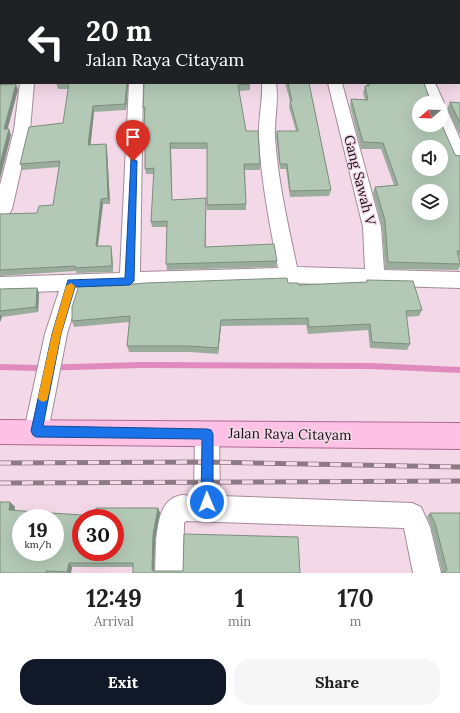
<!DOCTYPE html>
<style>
:root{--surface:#fff;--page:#f6f6f6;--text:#222;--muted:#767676;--accent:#111827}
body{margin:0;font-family:Lora,serif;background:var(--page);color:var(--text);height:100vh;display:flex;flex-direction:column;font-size:15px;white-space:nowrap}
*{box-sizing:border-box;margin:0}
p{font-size:13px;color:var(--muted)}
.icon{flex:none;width:22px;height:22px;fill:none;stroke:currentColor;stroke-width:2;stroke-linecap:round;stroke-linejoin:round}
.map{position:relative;height:573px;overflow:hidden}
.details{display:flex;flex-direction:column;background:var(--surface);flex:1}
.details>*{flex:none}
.top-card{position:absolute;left:0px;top:0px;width:460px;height:84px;box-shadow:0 4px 16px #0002;background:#202124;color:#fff;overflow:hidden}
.needle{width:26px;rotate:251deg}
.buttons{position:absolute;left:412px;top:96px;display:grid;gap:8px}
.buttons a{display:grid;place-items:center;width:36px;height:36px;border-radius:50%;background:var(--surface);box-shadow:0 4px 16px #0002;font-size:20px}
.speed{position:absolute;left:12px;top:509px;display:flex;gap:8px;font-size:20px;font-weight:700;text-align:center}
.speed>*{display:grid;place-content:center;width:52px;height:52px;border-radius:50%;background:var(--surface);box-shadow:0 4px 16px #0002;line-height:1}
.speed small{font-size:10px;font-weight:400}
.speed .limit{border:6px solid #d22;background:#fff;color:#111}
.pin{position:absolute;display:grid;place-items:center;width:34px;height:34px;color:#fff;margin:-41px -17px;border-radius:50% 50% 50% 0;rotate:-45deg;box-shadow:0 0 4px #0007}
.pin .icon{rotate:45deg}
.me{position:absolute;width:44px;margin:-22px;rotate:359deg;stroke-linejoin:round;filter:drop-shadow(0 0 3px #0008)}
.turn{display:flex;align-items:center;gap:14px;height:84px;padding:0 20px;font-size:18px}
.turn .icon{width:52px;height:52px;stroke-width:2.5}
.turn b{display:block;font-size:28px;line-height:34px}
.eta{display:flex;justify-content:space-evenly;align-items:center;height:68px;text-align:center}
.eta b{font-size:24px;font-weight:800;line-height:28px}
.cta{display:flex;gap:8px;margin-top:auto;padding:8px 20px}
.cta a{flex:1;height:46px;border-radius:16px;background:var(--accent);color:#fff;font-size:16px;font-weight:800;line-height:46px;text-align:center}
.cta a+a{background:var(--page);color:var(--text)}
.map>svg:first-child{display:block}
</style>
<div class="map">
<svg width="460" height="573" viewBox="0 0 460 573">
<rect width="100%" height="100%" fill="#f3d8e7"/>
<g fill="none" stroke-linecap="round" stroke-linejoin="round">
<!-- stream -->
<path fill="#e08abe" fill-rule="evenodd" d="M140,362L371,363L460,367V373L371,369L140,368L37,371L0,370V364L37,365Z"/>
<defs>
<g id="street">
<rect x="272" y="0" width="12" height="1"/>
<path d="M20,83H34L30,130L12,209L9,214L3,216L0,215V185L14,130Z"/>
<path d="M129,83H143L140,272L278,268C270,225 261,181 259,138C258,119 263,101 262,83H276C279,101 274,119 275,138C278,181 288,225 297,267L365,269L363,227L328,83H342L381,227L384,270L460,272V288L289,283L80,290L67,334L48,431L44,439L36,442L28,439L24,431L45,334L59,291L0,293V277L120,273Z"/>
<path d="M421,83H435L444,103L441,106V103H428Z"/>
<path d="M441,109L447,110L449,114L460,139V163L454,161L452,157L438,125H441Z"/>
<path d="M207,423L215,426L219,434L220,496L412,503L421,507L430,527L441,573H413L404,528L186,521L184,523L183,573H155C157,551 151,499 182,495C186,495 190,496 194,496L195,434L199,426Z"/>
</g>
<path id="primary" d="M0,420L460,423V449L0,444Z"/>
</defs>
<!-- street casing -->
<use href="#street" stroke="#a48b99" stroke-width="2"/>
<!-- primary casing -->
<use href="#primary" stroke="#ae6792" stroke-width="2"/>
<!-- street -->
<use href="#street" fill="#fff" fill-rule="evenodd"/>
<!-- primary -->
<use href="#primary" fill="#fec1e6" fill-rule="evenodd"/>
<defs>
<g id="rail">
<path d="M0,463L207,462L460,467"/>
<path d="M0,483L460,481"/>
</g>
</defs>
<!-- rail casing -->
<use href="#rail" stroke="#8d7a85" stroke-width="5"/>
<!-- rail -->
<use href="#rail" stroke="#f3d8e7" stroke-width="3.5" stroke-dasharray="11" stroke-linecap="butt"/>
</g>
<!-- wall -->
<g fill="#9aad9d" fill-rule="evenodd">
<path d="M300,0H460V23H459V1H300Z"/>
<path d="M56,83H128L126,110L94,112L90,145L106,144L107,149L110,204H103L98,246L112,252L113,272L76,273V271L0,276V214L37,213L53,205L59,167L22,170L20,164L63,123L69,89H58Z"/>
<path d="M144,83L250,84V90L239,91L246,131L260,164V170H245L246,210H207V149H171L172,200L206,198V247L277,261L276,267L167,270L166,264L167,227H152L151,222L154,174H146L145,169V149H143V143L145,113H144L143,108Z"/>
<path d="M285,83H309L331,190L329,196L290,197L286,169H280L276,137L277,131H296L289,107L290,101Z"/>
<path d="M366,83H424L429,97L435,98L436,101H442V117L441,119V103H419V125H441V123L455,155L460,156V257H459L460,262V266L458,270L385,269L382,227L373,193L375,187L394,185L381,149H361L350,106L351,99L365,100L363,93L365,86H367ZM419,147H441V169H419ZM419,191H441V213H419Z"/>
<path d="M450,102L460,103V135L447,109Z"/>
<path d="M367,280L422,310L419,316L406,317L410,344L407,350L370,348L368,330L308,334L306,325L221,326L218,354L190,352H129L127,346L129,322L74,327L72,321L109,286L288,283L299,285L366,282Z"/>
<path d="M37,288L39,293L38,312L2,317L0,322V289Z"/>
<path d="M10,502L15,507L14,511L95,516L158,508L160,513L155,540L154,571L133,573V567H72L71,573H0Z"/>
<path d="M430,513L460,573H440L442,572L431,527L427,516Z"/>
</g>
<!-- shaded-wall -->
<g fill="#7d8d7f">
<path d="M1,76V83H3L0,91V79Z"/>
<path d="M127,83H128L126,110L125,104Z"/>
<path d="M16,84L18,90L6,135L4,129Z"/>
<path d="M93,106L94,112L90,151L88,145Z"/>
<path d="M9,129L11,135L0,179V164Z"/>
<path d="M170,143L171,149L172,206V200Z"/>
<path d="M106,144L107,149L110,204L108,198Z"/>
<path d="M101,199L103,204L97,251L96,246Z"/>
<path d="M111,246L112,252L113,272L112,266Z"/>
<path d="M37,288L39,293L38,312L36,307Z"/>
<path d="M0,314L2,317L0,322Z"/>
<path d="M221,320V326L218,354V348Z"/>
<path d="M10,502L15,507L14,515L9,510Z"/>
<path d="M158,508L160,513L155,540L154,573L152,569L153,535Z"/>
<path d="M69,563L72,567L71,573H68L67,572Z"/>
</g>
<!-- building -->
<g fill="#b3c9b6" stroke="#7d8d7f" fill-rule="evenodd">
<path d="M0,0H205V1H1V76L0,79Z"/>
<path d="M302,0H460V17H459V1H302Z"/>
<path d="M56,83H127L125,104L93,106L88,145L106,144L108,198L101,199L96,246H111L112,266L75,268V266L0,270V214L37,213L39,206L53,205L60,161L20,164L29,127L63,123L69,83Z"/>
<path d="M144,83H250V84L238,85L246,131H258L260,164H244L246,204L207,205V143H170L172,200L206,198L205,247L274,244L277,261L166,264L167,221L151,222L154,168L145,169V143H143L145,107L143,108Z"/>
<path d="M288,83H309L331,190L290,191L287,164H280L277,131H298L290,101H292Z"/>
<path d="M369,83H424L429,97L435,98L436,101H442V117H441V103H419V125H441V123L455,155L460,156V251H457L460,262V264L388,262L385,220L375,187L398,185L383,143L363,142L351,99L368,100L365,86H369ZM419,147H441V169H419ZM419,191H441V213H419Z"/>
<path d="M16,84L4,129H9L0,164V85Z"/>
<path d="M450,102L460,103V123Z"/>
<path d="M287,278L288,283H298L299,285L367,282V280L413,281L422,310L406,311L410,344L372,342L370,324L309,327L308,318L221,320L218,348L190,346H127L130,316L72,321V307L79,285L109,284L108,286L146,283Z"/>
<path d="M37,288L36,307L0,311V289Z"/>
<path d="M0,502H10L9,510L95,516L96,508H158L153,535L152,569L153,571H183L184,534L298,537L300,573H133V563H69L67,572L46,571V573H0ZM21,518H55V552H21ZM81,518H115V552H81Z"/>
<path d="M430,513H460V573H442L441,572H445L447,570L435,523Z"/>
</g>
<!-- route -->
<path fill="#1a73e8" stroke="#114b97" d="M131,159H133L137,161L134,281L130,285L75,287L61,334L43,426L207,429L211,430L213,434V502L211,506L207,508L203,506L201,502L202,439L36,437L33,435L31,431L52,334L68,280L125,278Z"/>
<!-- slow -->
<path fill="#f59e0b" d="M71,283L75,286L61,334L48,397L47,400L43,402L39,400L38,397L52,334L66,286Z"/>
<g text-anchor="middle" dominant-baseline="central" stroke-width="3" stroke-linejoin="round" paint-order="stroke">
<!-- street labels -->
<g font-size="14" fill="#180f15" stroke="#f3d8e7">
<text transform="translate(360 180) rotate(76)">Gang Sawah V</text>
<text transform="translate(290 434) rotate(1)">Jalan Raya Citayam</text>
</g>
</g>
</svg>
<div class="buttons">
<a><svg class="needle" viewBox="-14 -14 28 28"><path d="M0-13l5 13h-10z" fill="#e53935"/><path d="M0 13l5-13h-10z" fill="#767676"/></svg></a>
<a><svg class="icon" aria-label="sound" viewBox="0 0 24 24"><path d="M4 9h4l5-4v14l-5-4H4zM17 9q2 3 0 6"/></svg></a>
<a><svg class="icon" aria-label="layers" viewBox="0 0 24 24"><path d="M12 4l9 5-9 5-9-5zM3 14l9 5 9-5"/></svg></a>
</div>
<div class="speed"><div>19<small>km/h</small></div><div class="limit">30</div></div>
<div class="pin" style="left:133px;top:161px;background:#d93025"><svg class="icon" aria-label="arrive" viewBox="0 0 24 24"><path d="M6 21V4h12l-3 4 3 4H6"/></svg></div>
<svg class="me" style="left:207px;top:502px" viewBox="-20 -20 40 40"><circle r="17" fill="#1a73e8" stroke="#fff" stroke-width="3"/><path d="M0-11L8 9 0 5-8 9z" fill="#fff"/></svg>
<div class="top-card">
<div class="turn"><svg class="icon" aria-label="left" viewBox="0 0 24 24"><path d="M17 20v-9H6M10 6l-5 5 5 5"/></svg><div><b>20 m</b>Jalan Raya Citayam</div></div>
</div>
</div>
<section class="details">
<div class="eta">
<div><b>12:49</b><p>Arrival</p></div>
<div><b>1</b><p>min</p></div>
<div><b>170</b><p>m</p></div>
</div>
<div class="cta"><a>Exit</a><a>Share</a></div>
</section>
